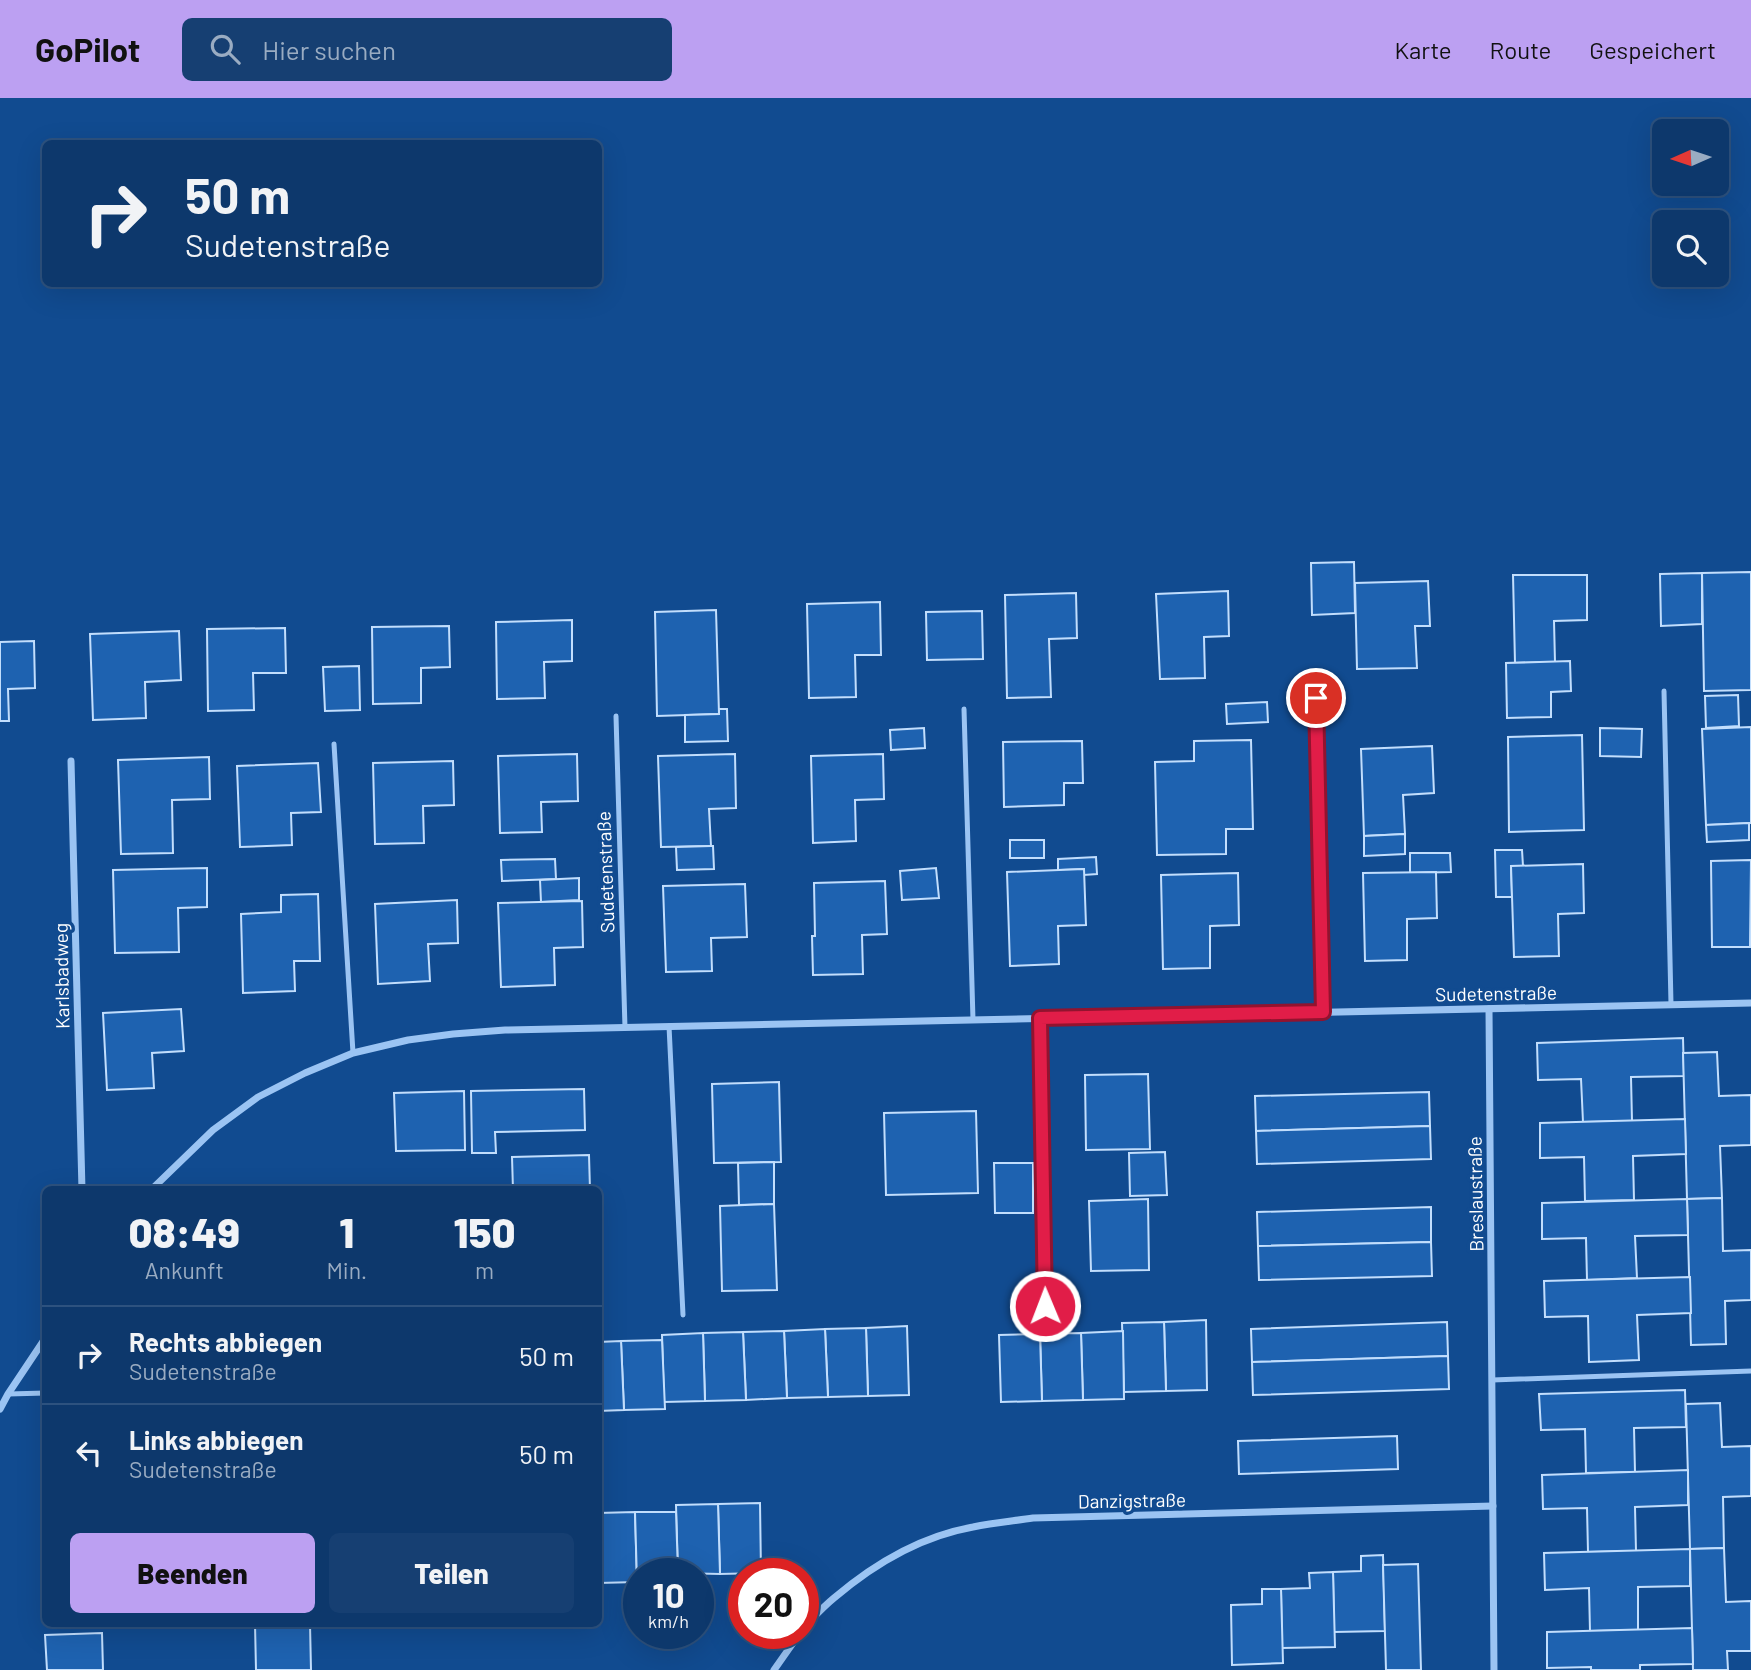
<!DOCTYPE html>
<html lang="de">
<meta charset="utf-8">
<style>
:root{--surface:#0d386c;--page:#163f72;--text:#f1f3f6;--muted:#9aacc2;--line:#2d527f;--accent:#bca0f2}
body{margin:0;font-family:Barlow,sans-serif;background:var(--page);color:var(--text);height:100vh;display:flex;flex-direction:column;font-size:26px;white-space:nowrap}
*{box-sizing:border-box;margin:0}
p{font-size:23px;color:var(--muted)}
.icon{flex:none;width:38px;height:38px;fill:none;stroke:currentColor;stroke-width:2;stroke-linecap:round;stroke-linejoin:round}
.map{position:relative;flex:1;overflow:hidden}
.details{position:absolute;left:42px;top:1088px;width:560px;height:441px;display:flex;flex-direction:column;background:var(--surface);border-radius:10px;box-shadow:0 7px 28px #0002,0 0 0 2px var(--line)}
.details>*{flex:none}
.hud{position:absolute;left:42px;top:42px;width:560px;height:147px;border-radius:10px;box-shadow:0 7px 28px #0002,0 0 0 2px var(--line);background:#0d386c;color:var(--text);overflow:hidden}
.needle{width:46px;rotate:267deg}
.controls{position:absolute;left:1652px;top:21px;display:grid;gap:14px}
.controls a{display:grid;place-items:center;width:77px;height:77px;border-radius:10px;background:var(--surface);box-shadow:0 7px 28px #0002,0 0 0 2px var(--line);font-size:35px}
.speed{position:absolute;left:623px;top:1460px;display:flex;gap:14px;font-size:35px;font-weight:700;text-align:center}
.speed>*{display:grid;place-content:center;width:91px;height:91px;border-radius:50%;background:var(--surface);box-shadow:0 7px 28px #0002,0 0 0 2px var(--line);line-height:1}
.speed small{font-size:18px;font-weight:400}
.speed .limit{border:10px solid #d22;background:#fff;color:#111}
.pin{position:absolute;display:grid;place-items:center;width:60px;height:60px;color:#fff;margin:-30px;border:4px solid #fff;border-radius:50%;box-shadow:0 2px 7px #0007}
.me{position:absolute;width:77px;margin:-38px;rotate:359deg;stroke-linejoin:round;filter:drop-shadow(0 0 5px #0008)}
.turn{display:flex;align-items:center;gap:24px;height:147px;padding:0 28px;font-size:32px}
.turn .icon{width:91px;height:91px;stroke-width:2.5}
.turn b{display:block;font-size:49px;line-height:60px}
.eta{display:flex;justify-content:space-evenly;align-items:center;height:119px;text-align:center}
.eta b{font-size:42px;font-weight:800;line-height:49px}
.cta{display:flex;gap:14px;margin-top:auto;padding:14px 28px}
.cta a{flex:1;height:80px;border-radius:10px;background:var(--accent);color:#111;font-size:28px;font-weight:800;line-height:80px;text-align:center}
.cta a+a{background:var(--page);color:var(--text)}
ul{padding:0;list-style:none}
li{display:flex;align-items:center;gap:21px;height:98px;padding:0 28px;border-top:2px solid var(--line)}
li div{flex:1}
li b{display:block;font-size:26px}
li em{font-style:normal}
header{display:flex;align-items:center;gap:42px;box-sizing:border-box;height:98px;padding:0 35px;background:var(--accent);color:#111}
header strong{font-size:33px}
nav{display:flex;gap:38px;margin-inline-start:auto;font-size:24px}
.search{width:490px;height:63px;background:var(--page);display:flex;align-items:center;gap:18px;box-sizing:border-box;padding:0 24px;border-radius:10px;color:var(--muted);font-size:26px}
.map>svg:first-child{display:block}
</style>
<header>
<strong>GoPilot</strong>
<div class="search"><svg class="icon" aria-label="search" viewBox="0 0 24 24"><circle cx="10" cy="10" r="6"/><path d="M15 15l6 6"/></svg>Hier suchen</div>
<nav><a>Karte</a><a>Route</a><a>Gespeichert</a></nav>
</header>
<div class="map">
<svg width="1751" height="1572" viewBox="0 0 1751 1572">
<rect width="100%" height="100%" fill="#114b90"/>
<!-- building -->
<g fill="#1e62b0" stroke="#c2defd" stroke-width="2">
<path d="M1354,464L1355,515L1312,517L1311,465Z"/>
<path d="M1751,474V592L1704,593L1702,475Z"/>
<path d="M1702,475V526L1661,528L1660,476Z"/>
<path d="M1513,477H1587V522L1554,523L1555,564L1515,565Z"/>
<path d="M1428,483L1430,528H1415L1417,570L1357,571L1355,485Z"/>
<path d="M1228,493L1229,538L1204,539L1205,580L1160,581L1156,496Z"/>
<path d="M1076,495L1077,540L1049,541L1051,599L1007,600L1005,497Z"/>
<path d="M880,504L881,557H855L856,599L809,600L807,506Z"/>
<path d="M716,512L719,616L657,618L655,514Z"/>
<path d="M982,513L983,561L927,562L926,514Z"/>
<path d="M572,522V563L544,564L545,600L497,601L496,524Z"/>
<path d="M449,528L450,569L421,570V605L373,606L372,529Z"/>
<path d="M285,530L286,575H253L254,612L208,613L207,531Z"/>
<path d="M179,533L181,582L145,584L146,620L93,622L90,536Z"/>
<path d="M34,543L35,590L8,591L9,623H0V544Z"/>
<path d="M1570,563L1571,593L1551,594V619L1507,620L1506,565Z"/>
<path d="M359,568L360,612L325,613L323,569Z"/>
<path d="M1738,597L1739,628L1706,630L1705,598Z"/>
<path d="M1267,604L1268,624L1227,626L1226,606Z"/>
<path d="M719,611H727L728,643L685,644V617L719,616Z"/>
<path d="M1751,629V725L1706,727L1702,631Z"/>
<path d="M924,630L925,650L891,652L890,632Z"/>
<path d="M1600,630L1642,631L1641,659L1600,658Z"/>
<path d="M1582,637L1584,732L1509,734L1508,639Z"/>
<path d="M1251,642L1253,731H1226V756L1157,757L1155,664L1194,663V643Z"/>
<path d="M1082,643L1083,685H1064V707L1004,709L1003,644Z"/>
<path d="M1432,648L1434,695L1403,697L1405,736L1364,738L1361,651Z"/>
<path d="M577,656L578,703L541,704L542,734L500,735L498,658Z"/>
<path d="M735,656L736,710L709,711L711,748L661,749L658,658Z"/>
<path d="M883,656L884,701L855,702L856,743L813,745L811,658Z"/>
<path d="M209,659L210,701L172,702L173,755L121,756L118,662Z"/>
<path d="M453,663L454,707L423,708L424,745L375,746L373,665Z"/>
<path d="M318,665L321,714L291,715L292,747L240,749L237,668Z"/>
<path d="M1749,725V742L1707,744L1706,727Z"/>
<path d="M1405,736V756L1364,758V738Z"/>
<rect x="1010" y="742" width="34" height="18"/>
<path d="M711,748H713L714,771L677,772L676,749Z"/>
<path d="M1495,752H1522L1523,768H1511L1512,799H1496Z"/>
<path d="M1410,755H1450L1451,774L1410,775Z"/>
<path d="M1096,759L1097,776L1084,777V771L1058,772V761Z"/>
<path d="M555,761L556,781L502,783L501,762Z"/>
<path d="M1751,762L1750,849H1712L1711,763Z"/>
<path d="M1583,766L1584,815L1558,816L1559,858L1514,859L1511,768Z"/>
<path d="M207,770V809L178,810L179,854L115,855L113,772Z"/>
<path d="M936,770L939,800L902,802L900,773Z"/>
<path d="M1084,771L1086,827L1058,828L1059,866L1010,868L1007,774Z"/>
<path d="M1436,774L1437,820L1407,821V862L1365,863L1363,775Z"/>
<path d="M1238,775L1239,827L1210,828V870L1163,871L1161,777Z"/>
<path d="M579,780V802L541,804L540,782Z"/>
<path d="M885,783L887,836L862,837L863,876L813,877L812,838H815L814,785Z"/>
<path d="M745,786L747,839L711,840L712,873L666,874L663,788Z"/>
<path d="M318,796L320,863H294L295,893L243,895L241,816L281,814V797Z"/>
<path d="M457,802L458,845L428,846L430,883L378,886L375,806Z"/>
<path d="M582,803L583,849L554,850L555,887L501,889L498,805Z"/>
<path d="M181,911L184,953L152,955L154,990L107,992L103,915Z"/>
<path d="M1683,940L1684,978L1631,979L1632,1023L1583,1024L1581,981L1538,982L1537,945Z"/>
<path d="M1717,954L1719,998L1751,997V1047L1720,1048L1722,1100L1687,1101L1683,955Z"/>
<path d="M1148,976L1150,1051L1086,1052L1085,977Z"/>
<path d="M779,984L781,1064L714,1065L712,986Z"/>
<path d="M584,991L585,1032L495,1034L496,1055H472L471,993Z"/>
<path d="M464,993L465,1052L396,1053L394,995Z"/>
<path d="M1429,994L1430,1028L1256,1033L1255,998Z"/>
<path d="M976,1013L978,1095L886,1097L884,1015Z"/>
<path d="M1685,1021L1686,1056L1633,1058L1634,1102L1585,1103L1584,1059L1540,1060V1025Z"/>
<path d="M1430,1028L1431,1061L1257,1066L1256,1033Z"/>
<path d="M1165,1054L1167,1097L1130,1098L1129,1055Z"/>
<path d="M589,1057L590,1092H513L512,1059Z"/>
<path d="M774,1064V1106L739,1107L738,1065Z"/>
<path d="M994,1065H1033V1115H995Z"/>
<path d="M1722,1100L1723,1153L1751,1152V1202L1725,1203L1726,1246L1691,1247L1687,1101Z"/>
<path d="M1148,1101L1149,1172L1091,1173L1089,1103Z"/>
<path d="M1687,1101L1688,1137L1635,1138L1637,1180L1587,1182L1586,1140L1542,1141V1105Z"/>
<path d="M774,1106L777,1192L722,1193L720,1108Z"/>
<path d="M1431,1109V1144L1258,1148L1257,1114Z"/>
<path d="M1431,1144L1432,1178L1259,1182L1258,1148Z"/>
<path d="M1690,1179L1691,1215L1637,1217L1639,1262L1589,1264L1588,1218L1545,1219L1544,1183Z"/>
<path d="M1206,1222L1207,1292L1166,1293L1164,1224Z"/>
<path d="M1164,1224L1166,1293L1124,1294L1122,1225Z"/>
<path d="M1447,1224L1448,1258L1252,1264L1251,1231Z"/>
<path d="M907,1228L909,1297L868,1298L866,1230Z"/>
<path d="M866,1230L868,1298L828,1299L825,1231Z"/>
<path d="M825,1231L828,1299L787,1300L784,1233Z"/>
<path d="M784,1233L787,1300L746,1302L743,1234Z"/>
<path d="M1123,1233L1124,1301L1083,1302L1081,1235Z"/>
<path d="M743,1234L746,1302L705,1303L703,1235Z"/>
<path d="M703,1235L705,1303L664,1304L662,1237Z"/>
<path d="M1081,1235L1083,1302L1042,1303L1040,1236Z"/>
<path d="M1040,1236L1042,1303L1001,1304L999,1237Z"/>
<path d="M662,1242L665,1311L624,1312L621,1243Z"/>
<path d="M621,1243L624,1312L598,1313V1244Z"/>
<path d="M1448,1258L1449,1291L1253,1297L1252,1264Z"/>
<path d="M1685,1292L1686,1329L1634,1330L1635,1374L1586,1375L1585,1331L1541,1332L1539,1296Z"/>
<path d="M1720,1305L1722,1349L1751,1348V1398L1723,1399L1724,1450L1690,1451L1686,1306Z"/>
<path d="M1397,1338L1398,1371L1239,1376L1238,1343Z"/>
<path d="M1688,1372V1407L1635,1409L1636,1453L1588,1454L1587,1410L1543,1411L1542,1377Z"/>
<path d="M760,1405L761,1475L720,1476L718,1406Z"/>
<path d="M718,1406L720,1476L678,1475L676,1407Z"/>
<path d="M635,1414L637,1484L598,1485V1415Z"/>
<path d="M635,1414H676L678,1475H639V1484H637Z"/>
<path d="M1724,1450L1726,1504L1751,1503V1553H1727L1728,1572H1693L1690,1451Z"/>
<path d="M1690,1451V1488L1638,1489V1532L1590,1533L1589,1490L1545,1492L1544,1455Z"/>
<path d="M1383,1457L1385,1533L1334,1534L1333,1474L1361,1473V1458Z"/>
<path d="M1418,1466L1421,1572H1386L1383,1467Z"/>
<path d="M1333,1474L1335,1549L1282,1550L1281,1491L1310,1490L1309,1475Z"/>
<path d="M1262,1491H1281L1283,1565L1232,1567L1231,1507L1262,1506Z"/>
<path d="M255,1526H310L311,1572H256Z"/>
<path d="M1692,1530L1693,1566L1640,1567V1572H1591V1569L1547,1570V1534Z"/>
<path d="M102,1535L103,1572H47L45,1537Z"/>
</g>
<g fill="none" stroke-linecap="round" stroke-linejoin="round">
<!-- service -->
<g stroke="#9bc4f3" stroke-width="5">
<path d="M1664,593L1671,906"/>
<path d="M1316,600L1323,914"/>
<path d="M964,611L973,922"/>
<path d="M616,618L625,930"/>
<path d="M334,646L353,955"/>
<path d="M1040,920L1045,1208"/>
<path d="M669,928L683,1217"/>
<path d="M1492,1282L1751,1273"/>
<path d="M8,1296L46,1295"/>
</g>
<!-- minor -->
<g stroke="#9bc4f3" stroke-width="7">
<path d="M71,663L82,1092"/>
<path d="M1489,911L1494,1572"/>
<path d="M151,1092L213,1032L258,999L305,975L353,955L408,942L453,936L505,932L1751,905"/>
<path d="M0,1311L8,1296L46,1239"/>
<path d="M803,1530C813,1520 823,1509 834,1500C874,1466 922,1438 973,1429C993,1425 1013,1423 1033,1420L1493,1408"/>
<path d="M774,1572L800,1535"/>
</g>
</g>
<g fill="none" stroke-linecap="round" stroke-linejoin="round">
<defs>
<path id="route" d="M1045,1208L1040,920L1323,914L1316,600"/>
</defs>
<!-- route casing -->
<use href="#route" stroke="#92132f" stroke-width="18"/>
<!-- route -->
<use href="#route" stroke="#e11d48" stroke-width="12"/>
</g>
<g text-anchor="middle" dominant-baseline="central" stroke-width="7" stroke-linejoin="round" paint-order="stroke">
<!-- street labels -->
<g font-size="19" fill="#fff" stroke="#114b90">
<text transform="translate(605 774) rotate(-92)">Sudetenstraße</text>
<text transform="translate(61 878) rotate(-91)">Karlsbadweg</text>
<text transform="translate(1496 895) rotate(-1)">Sudetenstraße</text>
<text transform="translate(1475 1096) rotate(-91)">Breslaustraße</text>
<text transform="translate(1132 1402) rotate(-1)">Danzigstraße</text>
</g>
</g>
</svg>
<div class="controls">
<a><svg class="needle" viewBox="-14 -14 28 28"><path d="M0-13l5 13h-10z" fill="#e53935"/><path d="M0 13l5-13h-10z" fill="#9aacc2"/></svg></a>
<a><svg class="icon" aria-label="search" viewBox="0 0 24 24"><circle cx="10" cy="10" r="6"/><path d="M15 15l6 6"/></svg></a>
</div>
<div class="speed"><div>10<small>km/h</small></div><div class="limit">20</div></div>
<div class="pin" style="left:1316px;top:600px;background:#d93025"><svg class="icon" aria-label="arrive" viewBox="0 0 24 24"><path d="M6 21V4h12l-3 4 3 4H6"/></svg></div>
<svg class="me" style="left:1045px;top:1208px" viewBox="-20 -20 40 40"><circle r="17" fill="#e11d48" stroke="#fff" stroke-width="3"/><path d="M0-11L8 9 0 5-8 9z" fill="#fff"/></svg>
<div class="hud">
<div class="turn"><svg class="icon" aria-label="right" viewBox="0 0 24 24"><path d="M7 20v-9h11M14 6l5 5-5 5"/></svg><div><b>50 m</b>Sudetenstraße</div></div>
</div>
<section class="details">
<div class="eta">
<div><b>08:49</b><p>Ankunft</p></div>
<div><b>1</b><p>Min.</p></div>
<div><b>150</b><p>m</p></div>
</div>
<ul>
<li><svg class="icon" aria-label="right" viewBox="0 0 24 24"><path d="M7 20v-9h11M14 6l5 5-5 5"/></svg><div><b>Rechts abbiegen</b><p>Sudetenstraße</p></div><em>50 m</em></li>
<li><svg class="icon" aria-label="left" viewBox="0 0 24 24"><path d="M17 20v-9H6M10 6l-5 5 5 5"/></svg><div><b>Links abbiegen</b><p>Sudetenstraße</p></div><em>50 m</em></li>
</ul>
<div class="cta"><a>Beenden</a><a>Teilen</a></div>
</section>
</div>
